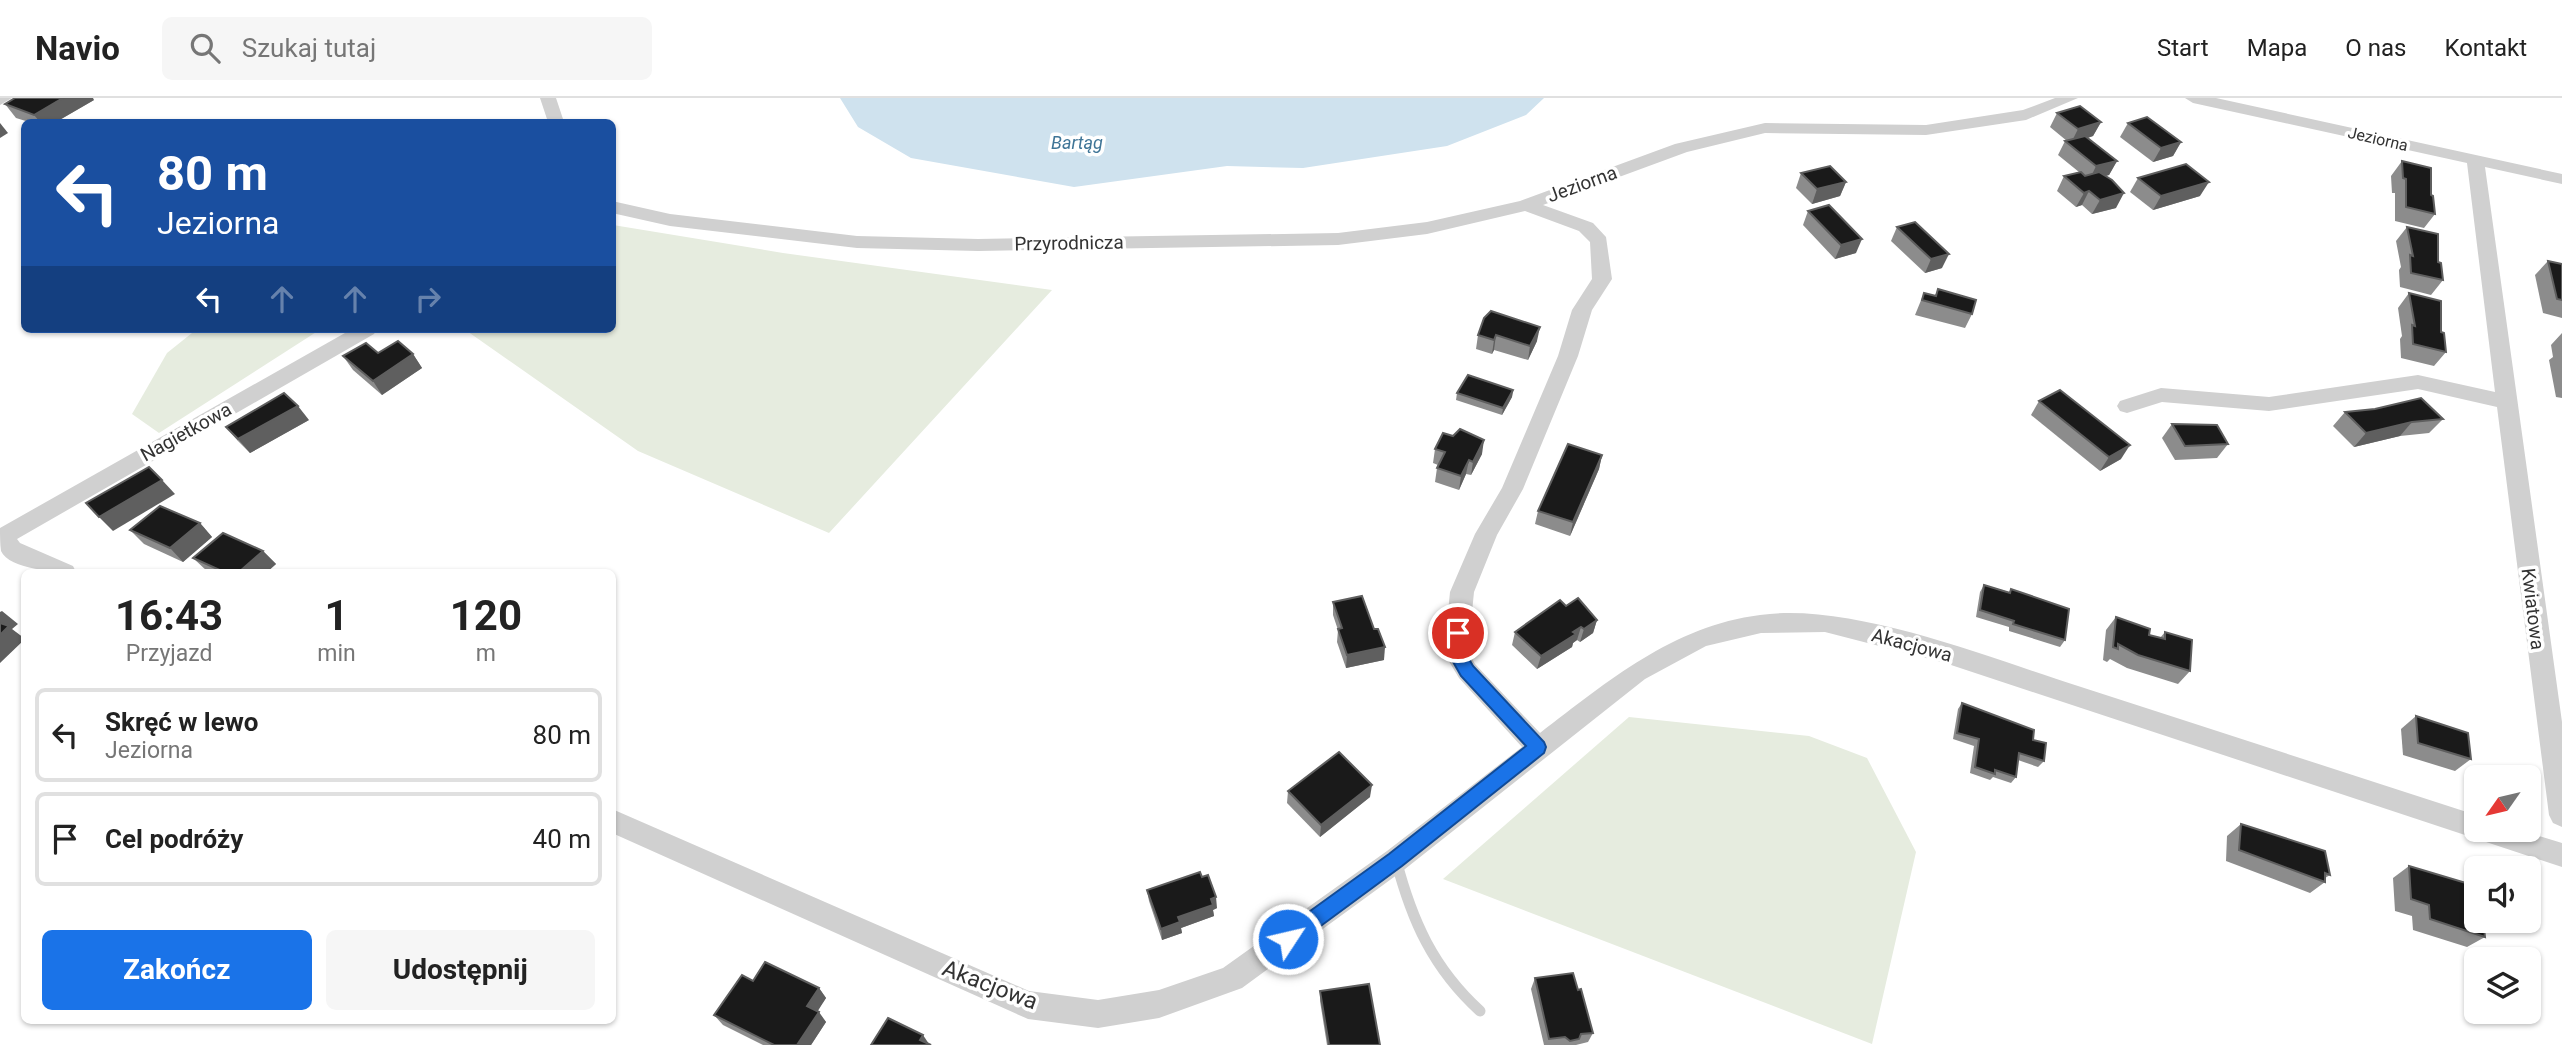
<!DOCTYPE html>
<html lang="pl">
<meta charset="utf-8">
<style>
:root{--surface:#fff;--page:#f6f6f6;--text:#222;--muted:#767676;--line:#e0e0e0;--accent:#1a73e8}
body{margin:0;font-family:Roboto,sans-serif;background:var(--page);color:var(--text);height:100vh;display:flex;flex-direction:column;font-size:26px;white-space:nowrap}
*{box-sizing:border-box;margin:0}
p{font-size:23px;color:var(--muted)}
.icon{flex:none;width:38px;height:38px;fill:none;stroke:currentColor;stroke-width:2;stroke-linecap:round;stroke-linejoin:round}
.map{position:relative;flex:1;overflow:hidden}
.sheet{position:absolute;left:21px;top:471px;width:595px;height:455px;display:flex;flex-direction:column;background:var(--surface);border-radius:10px;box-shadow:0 2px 5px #0004}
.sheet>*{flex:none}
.hud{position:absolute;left:21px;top:21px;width:595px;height:214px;border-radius:10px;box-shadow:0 2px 5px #0004;background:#1a4fa0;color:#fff;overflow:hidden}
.needle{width:46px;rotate:236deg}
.fabs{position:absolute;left:2464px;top:667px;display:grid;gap:14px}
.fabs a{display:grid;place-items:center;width:77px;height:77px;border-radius:10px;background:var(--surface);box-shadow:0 2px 5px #0004;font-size:35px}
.pin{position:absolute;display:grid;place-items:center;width:60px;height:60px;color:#fff;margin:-30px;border:4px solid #fff;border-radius:50%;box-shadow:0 2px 7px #0007}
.me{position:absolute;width:77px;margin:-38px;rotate:55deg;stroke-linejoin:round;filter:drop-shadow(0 0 5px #0008)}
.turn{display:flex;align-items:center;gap:24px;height:147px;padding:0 21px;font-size:32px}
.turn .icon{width:91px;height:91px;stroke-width:2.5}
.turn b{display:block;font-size:49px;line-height:60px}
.lanes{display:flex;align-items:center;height:66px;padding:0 21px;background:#0003;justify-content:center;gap:35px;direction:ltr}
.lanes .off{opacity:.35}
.eta{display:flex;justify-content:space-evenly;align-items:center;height:119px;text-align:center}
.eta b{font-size:42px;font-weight:700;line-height:49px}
.cta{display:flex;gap:14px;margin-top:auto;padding:14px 21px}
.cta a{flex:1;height:80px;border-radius:10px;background:var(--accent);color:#fff;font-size:28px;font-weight:700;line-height:80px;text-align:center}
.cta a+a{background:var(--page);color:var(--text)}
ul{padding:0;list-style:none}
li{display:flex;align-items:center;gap:21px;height:94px;margin:0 14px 10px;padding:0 7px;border:4px solid var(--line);border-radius:10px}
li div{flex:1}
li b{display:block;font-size:26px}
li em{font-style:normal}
header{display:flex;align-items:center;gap:42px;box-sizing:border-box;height:98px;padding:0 35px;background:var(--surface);border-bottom:2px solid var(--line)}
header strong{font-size:33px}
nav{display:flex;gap:38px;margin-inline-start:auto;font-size:24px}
.search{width:490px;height:63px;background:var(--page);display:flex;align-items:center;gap:18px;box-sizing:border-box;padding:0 24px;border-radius:10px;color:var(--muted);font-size:26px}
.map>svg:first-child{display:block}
</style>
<header>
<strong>Navio</strong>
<div class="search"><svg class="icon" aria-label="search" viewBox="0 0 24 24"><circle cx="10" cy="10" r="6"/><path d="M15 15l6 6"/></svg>Szukaj tutaj</div>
<nav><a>Start</a><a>Mapa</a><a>O nas</a><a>Kontakt</a></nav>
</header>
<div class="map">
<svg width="2562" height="947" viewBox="0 0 2562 947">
<rect width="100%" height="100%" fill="#fff"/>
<!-- green -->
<g fill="#e6ecdf">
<path d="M613,127L783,155L1052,192L829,435L638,353L464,231H612Z"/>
<path d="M197,231H321L159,335L132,316L167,255Z"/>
<path d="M1629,619L1809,638L1867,660L1916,754L1872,946L1443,781Z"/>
</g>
<!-- water -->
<path fill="#cfe2ee" d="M840,0H1544L1526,17L1447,48L1303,70L1227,68L1074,89L911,60L858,29Z"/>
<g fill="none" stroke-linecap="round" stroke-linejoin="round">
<!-- lane -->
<path stroke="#d0d0d0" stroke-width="11" d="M1396,762C1412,823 1433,870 1480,913"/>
<!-- street -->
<g fill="#d0d0d0" fill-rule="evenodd">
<path d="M0,0H12L0,7Z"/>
<path d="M540,0H556L564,24H548Z"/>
<path d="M2055,0H2078L2026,22L1926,37L1765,35L1687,54L1543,107L1593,125L1606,139L1612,181L1592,212L1578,258L1523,391L1497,437L1474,494L1468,554L1475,566L1540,635C1608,583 1673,528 1760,517C1852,504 1990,560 2078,588C2211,631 2343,674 2476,717V732H2519L2562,745V769L1945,565L1825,534L1761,535L1706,548L1645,581L1405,771L1242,890L1159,920L1098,930L1028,921L612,735V711L1029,893L1098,902L1159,892L1223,870L1387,753L1522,649L1459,580L1444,555L1450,494L1475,436L1502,390L1558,258L1572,212L1592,181L1590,144L1579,133L1525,113L1427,136L1338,147L978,153L857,150L670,128L612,115V103L670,116L857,138L978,141L1338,135L1427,124L1520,103L1675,46L1765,25L1926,27L2023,12Z"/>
<path d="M2185,0H2216L2562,76V86L2485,69L2562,624V729L2553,725L2549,717L2497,309L2418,291L2269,313L2162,304L2127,315L2120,313L2117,308L2120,303L2161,290L2269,299L2418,277L2495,294L2467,65L2193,5Z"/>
<path d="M352,231H377L374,236L17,441L20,445L73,468L76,474C59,474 9,472 1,453C0,446 0,437 0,430Z"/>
</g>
</g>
<!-- wall -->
<g fill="#8c8c8c">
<path d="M94,2L56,24H29L16,20L5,6Z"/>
<path d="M2057,15L2101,24L2093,38L2088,40L2117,63L2109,77L2105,78L2116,110L2092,116L2082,107L2076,109L2057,93L2064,78L2079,74L2058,57L2065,43H2067L2050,29Z"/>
<path d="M2128,25L2181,44L2173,58L2153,64L2120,39Z"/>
<path d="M2402,63L2431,97L2435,116L2424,130L2395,123V95H2392L2391,78Z"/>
<path d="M1801,75L1846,84L1840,98L1812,106L1796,90Z"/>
<path d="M2138,80L2200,98L2153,112L2130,94Z"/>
<path d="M1808,113L1856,155L1835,161L1803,127Z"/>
<path d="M1897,129L1942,170L1925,175L1891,143Z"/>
<path d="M2407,129L2438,164L2443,182L2431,197L2400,189L2399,172L2401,169L2396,143Z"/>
<path d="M2548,163L2562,166V220L2543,215L2535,177Z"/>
<path d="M1938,191L1972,216L1965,230L1915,217L1924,195L1935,198Z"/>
<path d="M2409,195L2441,234L2446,254L2434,268L2401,260L2400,241L2402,238L2398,210Z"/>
<path d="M1484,220L1537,243L1528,262L1494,252L1492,256L1476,251L1478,237Z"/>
<path d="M2562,235V300L2556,299L2549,262L2553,259L2551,247Z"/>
<path d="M378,255L413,256L422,270L382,297L353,272L343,258Z"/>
<path d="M1513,292L1512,299L1502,317L1456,302L1457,295Z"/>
<path d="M2039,303L2121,361L2100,373L2031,317Z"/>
<path d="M2345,314L2443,321L2429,335L2400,338L2354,349L2333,328Z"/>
<path d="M309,322L250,355L238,343L226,329Z"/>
<path d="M2172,326L2228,346L2217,360L2175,362L2162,340Z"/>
<path d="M1435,351L1482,356L1471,377L1466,376L1459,392L1435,384L1437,370L1438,367L1433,365Z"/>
<path d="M1602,357L1599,371L1570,438L1535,426L1538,413Z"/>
<path d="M200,425L212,439L183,464L144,446L130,432Z"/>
<path d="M263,453L276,466L267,474H208L193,460Z"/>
<path d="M1984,487L2009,494L2011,491L2065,542L2060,549L2009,533V529L1976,519L1980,494Z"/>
<path d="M1333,504L1374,531L1384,562L1346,570L1337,544L1338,532L1333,517Z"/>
<path d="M1566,508L1597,522L1593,535L1580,544L1577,542L1573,545L1572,549L1537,571L1512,547L1515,534Z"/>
<path d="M2116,519L2149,537L2160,540L2165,534L2190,573L2178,586L2127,570L2110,561L2107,564L2103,562L2106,532Z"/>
<path d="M1962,605L2033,642L2044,663L2038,669L2018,662L2016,679L2011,685L1993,679L1990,682L1970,675L1974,648L1953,641L1958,611Z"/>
<path d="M2416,618L2471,661L2455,673L2403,657L2401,631Z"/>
<path d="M1288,693L1370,699L1320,739L1287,705Z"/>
<path d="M2241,726L2330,777L2325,780V784L2310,795L2226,763L2227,738Z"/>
<path d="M2409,768L2483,823L2485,839L2467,849L2413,832L2412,818L2395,813L2393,780Z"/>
<path d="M1147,792L1217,810L1213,812L1214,818L1181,830L1182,835L1162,842L1149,803Z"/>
<path d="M1535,880L1578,892L1593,935L1588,944L1576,947H1544L1531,891Z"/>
<path d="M753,883L819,890L826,900L817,913L826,924L811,947H763L723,927L714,917Z"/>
<path d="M1320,893L1380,947H1327L1320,903Z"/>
</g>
<!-- shaded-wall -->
<g fill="#5f5f5f">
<path d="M63,0H93L94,2L56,24H40L34,17Z"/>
<path d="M2101,24L2093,38L2071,45L2078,31Z"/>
<path d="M0,25L8,35L0,40Z"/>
<path d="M2181,44L2173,58L2153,64L2161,50Z"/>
<path d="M2117,63L2109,77L2089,83L2096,68Z"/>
<path d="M1846,84L1840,98L1812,106L1817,91Z"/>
<path d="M2209,84L2200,98L2153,112L2161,98Z"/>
<path d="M2089,93L2082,107L2076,109L2084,95Z"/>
<path d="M2124,95L2116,110L2092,116L2100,102Z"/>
<path d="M1862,141L1856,155L1835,161L1841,147Z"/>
<path d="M1949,156L1942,170L1925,175L1931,161Z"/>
<path d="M1540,229L1537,243L1528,262L1530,248Z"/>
<path d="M1496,237L1494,252L1492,256L1494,242Z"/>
<path d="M413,256L422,270L382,297L373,283Z"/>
<path d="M1513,292L1512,299L1502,317L1503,310Z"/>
<path d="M298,308L309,322L250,355L238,341Z"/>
<path d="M2412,324L2400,338L2354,349L2366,335Z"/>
<path d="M1484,342L1482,356L1471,377L1473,364Z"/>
<path d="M2130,347L2121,361L2100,373L2109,359Z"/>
<path d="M1602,357L1599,371L1570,438L1573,424Z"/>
<path d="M1469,362L1466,376L1459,392L1461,378Z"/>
<path d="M162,382L175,396L113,433L99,419Z"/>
<path d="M200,425L212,439L183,464L170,450Z"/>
<path d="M263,453L276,466L267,474H239Z"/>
<path d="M2,513L18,526L12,531L24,540V542L0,565V514Z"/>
<path d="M1597,522L1593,535L1580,544L1584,531Z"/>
<path d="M1581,529L1577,542L1573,545L1572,549L1537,571L1541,558Z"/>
<path d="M1385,549L1384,562L1346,570L1347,557Z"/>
<path d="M1372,687L1370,699L1320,739L1321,727Z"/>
<path d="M1216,799L1217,810L1213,812L1214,818L1181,830L1182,835L1162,842L1161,831L1178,819Z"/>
<path d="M819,890L826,900L814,919L807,908Z"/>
<path d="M819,914L826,924L811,947H797Z"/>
<path d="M923,937L929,946L920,942Z"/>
</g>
<!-- building -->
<g fill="#1a1a1a" stroke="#5f5f5f" stroke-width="2">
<path d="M15,0H63L34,17L5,6Z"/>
<path d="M2080,8L2101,24L2078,31L2057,15Z"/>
<path d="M2147,19L2181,44L2161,50L2128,25Z"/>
<path d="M2085,38L2117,63L2096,68L2065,43Z"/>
<path d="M2402,63L2431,70V97L2433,98L2435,116L2406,109V81L2403,80Z"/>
<path d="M2186,66L2209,84L2161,98L2138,80Z"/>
<path d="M1830,68L1846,84L1817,91L1801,75Z"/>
<path d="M2081,74L2085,78L2099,74L2112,82L2124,95L2100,102L2089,93L2084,95L2064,78Z"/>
<path d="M1829,107L1862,141L1841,147L1808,113Z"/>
<path d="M1915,124L1949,156L1931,161L1897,129Z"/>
<path d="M2407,129L2438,136V164L2441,165L2443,182L2411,175L2410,157L2413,158Z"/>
<path d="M2548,163L2562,166V202L2557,201Z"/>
<path d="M1938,191L1976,202L1972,216L1922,202L1924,195L1936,198Z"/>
<path d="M2409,195L2441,203V234L2444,235L2446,254L2413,246L2412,227L2415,228Z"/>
<path d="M1491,213L1540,229L1530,248L1496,237L1494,242L1478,237L1484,220Z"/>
<path d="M398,243L413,256L373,283L343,258L366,245L378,255Z"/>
<path d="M1468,277L1513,292L1503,310L1457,295Z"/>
<path d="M2060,292L2130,347L2109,359L2039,303Z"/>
<path d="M284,295L298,308L238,341L226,329Z"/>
<path d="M2421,300L2443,321L2412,324L2366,335L2345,314L2375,311Z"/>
<path d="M2172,326L2217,327L2228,346L2185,348Z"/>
<path d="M1460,331L1484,342L1473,364L1469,362L1461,378L1437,370L1445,354L1435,351L1443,335L1453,338Z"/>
<path d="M1568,346L1602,357L1573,424L1538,413Z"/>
<path d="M149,369L162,382L99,419L86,405Z"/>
<path d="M160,408L200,425L170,450L130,432Z"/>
<path d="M223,435L263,453L239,474H224L193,460Z"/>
<path d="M1984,487L2010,495L2011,491L2069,511L2065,542L2013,526L2014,523L1980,512Z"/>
<path d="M1362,498L1374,531H1378L1385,549L1347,557L1338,531L1342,530L1333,504Z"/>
<path d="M1578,500L1597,522L1584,531L1581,529L1573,534L1576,536L1541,558L1515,534L1560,502L1566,508Z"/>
<path d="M2116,519L2150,531L2149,537L2165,541V534L2192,542L2190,573L2138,557L2118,546V551L2113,549Z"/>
<path d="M0,525L9,528L0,537Z"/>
<path d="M1962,605L2034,632L2033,642L2046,645L2044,663L2019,655L2016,679L1995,672V676L1975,669L1979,641L1957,635Z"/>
<path d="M2416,618L2468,635L2471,661L2418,645Z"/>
<path d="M1339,654L1372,687L1321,727L1288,693Z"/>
<path d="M2241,726L2325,753L2330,777L2325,775V784L2239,752Z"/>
<path d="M2409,768L2476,788V822H2483L2485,839L2430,821L2429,807L2411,801Z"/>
<path d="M1200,774L1202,779L1208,777L1216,799L1211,801L1213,807L1178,819L1180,824L1161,831L1147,792Z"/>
<path d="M765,864L819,890L807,908L819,914L797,947H774L714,917L742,877L753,883Z"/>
<path d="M1573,875L1578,892L1581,891L1593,935L1581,936L1579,941L1570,943L1565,939L1549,941L1535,880Z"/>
<path d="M1369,886L1380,947H1329L1320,893Z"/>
<path d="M888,920L923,937L920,942L931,947H871Z"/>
</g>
<!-- route -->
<path fill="#1a73e8" stroke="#114b97" stroke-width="2" d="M1458,528L1467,535L1465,554L1473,568L1544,644L1546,649L1544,655L1402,768L1295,847L1288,850L1281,847L1279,841L1281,834L1389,756L1526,648L1461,578L1448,555L1450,535Z"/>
<g text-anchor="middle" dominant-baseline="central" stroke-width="7" stroke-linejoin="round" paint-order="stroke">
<!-- far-street labels -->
<g font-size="16" fill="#333" stroke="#fff">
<text transform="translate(2378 41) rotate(13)">Jeziorna</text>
</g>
<!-- far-water labels -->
<g font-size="18" font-style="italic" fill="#3f7597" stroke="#fff">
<text x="1077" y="44">Bartąg</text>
</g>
<!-- street labels -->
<g font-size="19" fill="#333" stroke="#fff">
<text transform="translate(1582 86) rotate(-20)">Jeziorna</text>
<text transform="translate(1069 145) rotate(-1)">Przyrodnicza</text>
<text transform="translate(186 334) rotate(-29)">Nagietkowa</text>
<text transform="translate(2533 511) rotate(83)">Kwiatowa</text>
<text transform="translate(1912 547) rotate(15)">Akacjowa</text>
</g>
<!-- near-street labels -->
<g font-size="23" fill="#333" stroke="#fff">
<text transform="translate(990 887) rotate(21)">Akacjowa</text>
</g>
</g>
</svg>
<div class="fabs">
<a><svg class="needle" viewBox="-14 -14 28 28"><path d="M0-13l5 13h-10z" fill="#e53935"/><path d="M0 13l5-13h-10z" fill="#767676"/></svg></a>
<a><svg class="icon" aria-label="sound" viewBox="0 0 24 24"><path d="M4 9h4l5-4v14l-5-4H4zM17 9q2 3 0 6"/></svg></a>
<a><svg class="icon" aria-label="layers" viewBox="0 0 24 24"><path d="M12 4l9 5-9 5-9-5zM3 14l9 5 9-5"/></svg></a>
</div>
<div class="pin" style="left:1458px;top:535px;background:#d93025"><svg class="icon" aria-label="arrive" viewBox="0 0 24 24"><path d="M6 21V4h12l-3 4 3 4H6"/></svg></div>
<svg class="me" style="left:1288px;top:841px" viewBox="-20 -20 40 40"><circle r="17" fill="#1a73e8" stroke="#fff" stroke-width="3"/><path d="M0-11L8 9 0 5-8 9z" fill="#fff"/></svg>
<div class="hud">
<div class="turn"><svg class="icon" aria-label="left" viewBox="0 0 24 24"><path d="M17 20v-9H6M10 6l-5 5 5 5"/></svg><div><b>80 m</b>Jeziorna</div></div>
<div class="lanes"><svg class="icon" aria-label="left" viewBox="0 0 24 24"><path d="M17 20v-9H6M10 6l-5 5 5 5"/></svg><svg class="icon off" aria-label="ahead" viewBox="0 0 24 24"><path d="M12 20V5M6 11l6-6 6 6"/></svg><svg class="icon off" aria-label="ahead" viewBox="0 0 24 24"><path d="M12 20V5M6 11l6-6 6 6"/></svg><svg class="icon off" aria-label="right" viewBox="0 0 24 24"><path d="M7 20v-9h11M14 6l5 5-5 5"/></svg></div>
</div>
<section class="sheet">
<div class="eta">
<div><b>16:43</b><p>Przyjazd</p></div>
<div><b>1</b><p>min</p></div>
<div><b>120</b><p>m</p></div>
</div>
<ul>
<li><svg class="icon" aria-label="left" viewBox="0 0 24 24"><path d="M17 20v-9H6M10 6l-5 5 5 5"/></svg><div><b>Skręć w lewo</b><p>Jeziorna</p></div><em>80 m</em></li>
<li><svg class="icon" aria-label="arrive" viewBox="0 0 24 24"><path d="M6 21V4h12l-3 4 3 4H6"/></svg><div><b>Cel podróży</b></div><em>40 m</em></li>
</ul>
<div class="cta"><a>Zakończ</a><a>Udostępnij</a></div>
</section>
</div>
